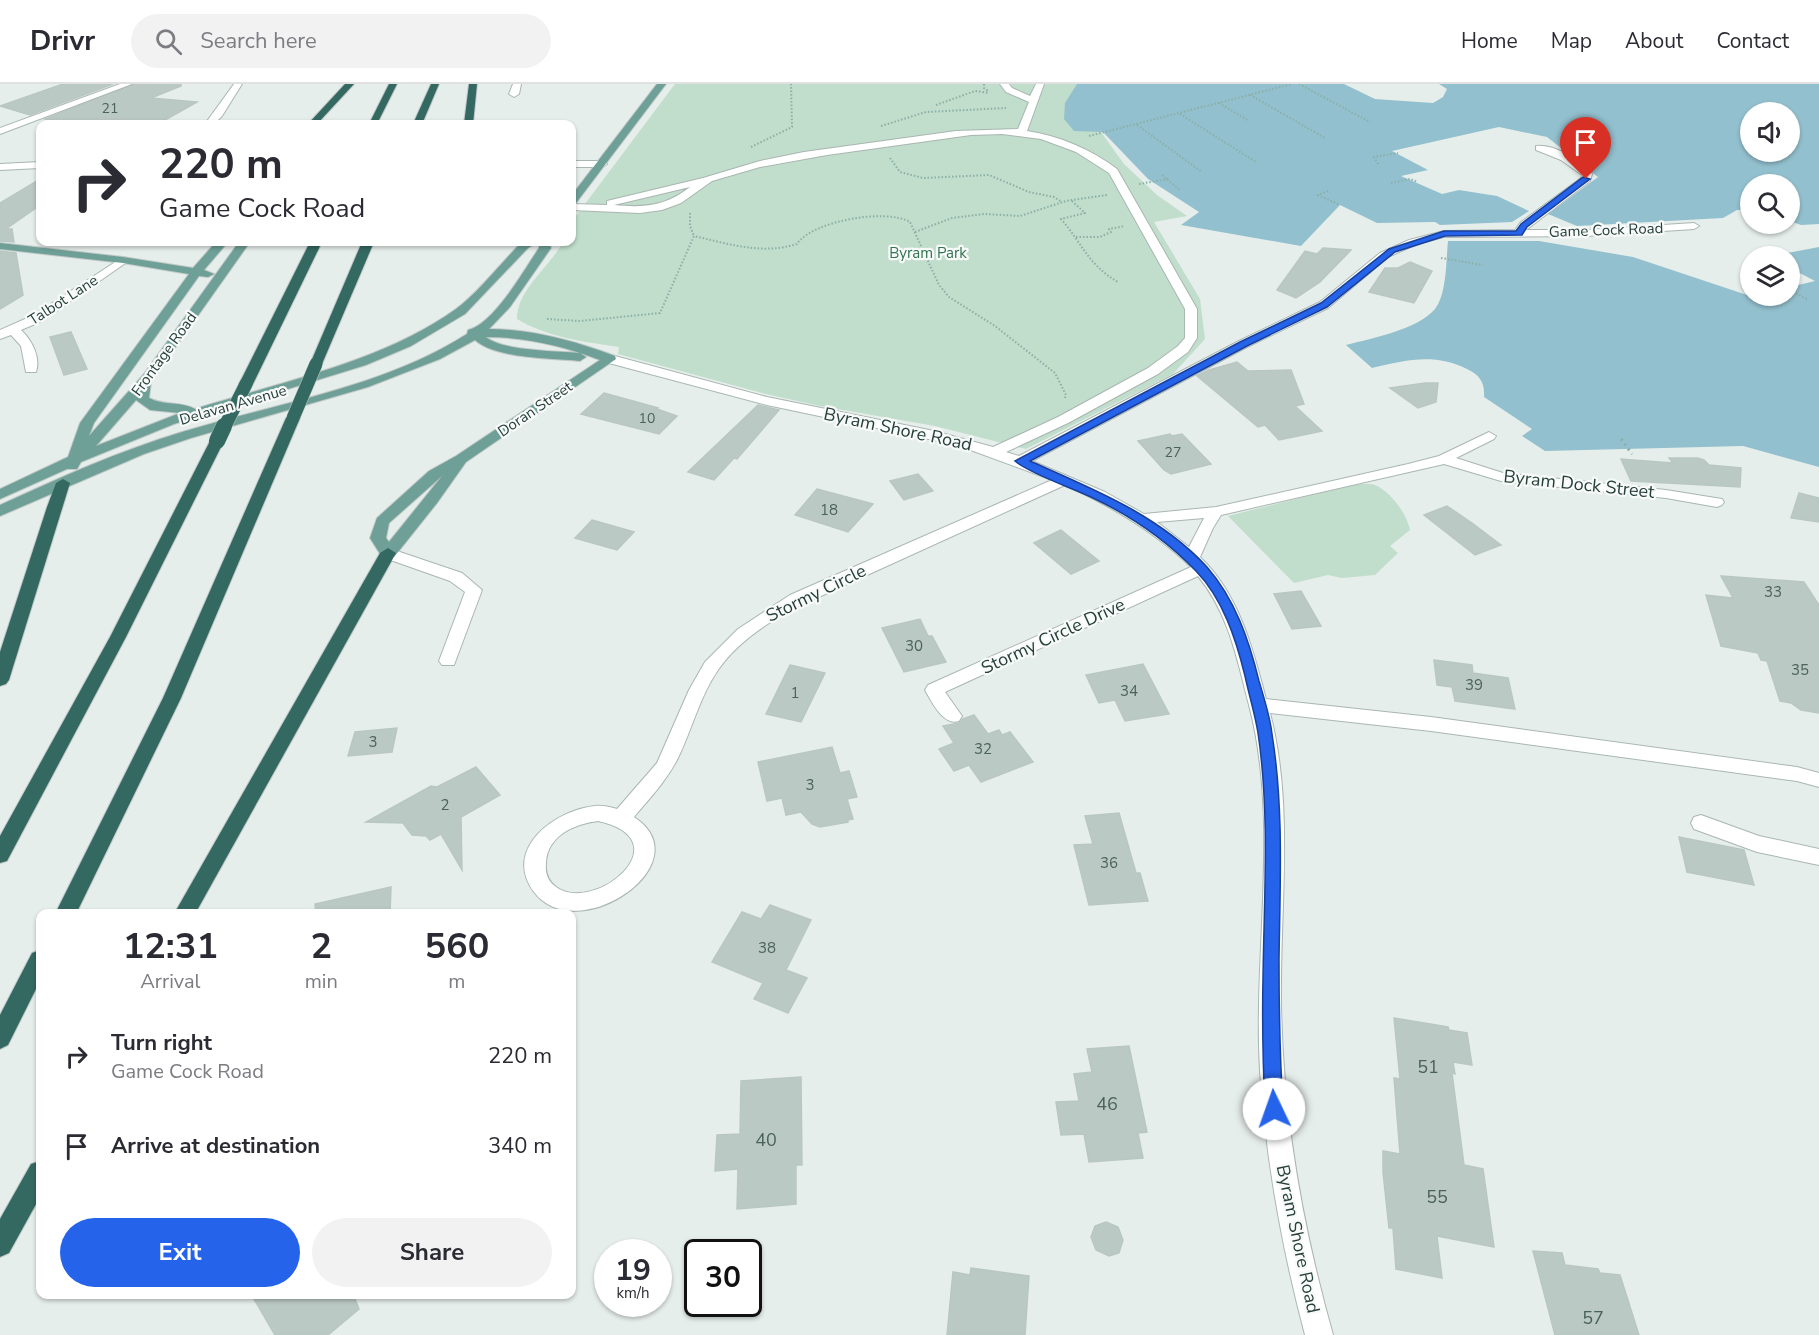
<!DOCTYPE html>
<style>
:root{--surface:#fff;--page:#f2f2f3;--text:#2b2b33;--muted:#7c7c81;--line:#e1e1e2;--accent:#2563eb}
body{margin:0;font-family:"Nunito Sans",sans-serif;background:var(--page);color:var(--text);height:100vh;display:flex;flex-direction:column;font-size:22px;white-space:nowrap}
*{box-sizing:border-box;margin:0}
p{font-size:20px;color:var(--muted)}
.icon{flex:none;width:33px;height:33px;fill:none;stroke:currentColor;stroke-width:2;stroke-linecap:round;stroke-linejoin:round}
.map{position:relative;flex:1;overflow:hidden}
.side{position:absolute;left:36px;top:825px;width:540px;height:390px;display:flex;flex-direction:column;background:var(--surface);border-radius:12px;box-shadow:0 2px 4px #0004}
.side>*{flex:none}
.hud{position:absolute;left:36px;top:36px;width:540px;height:126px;border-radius:12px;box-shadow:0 2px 4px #0004;background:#fff;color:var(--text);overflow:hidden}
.fabs{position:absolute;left:1740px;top:18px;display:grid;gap:12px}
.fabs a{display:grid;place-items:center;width:60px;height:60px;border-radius:50%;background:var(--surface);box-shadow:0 2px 4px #0004;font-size:30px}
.speed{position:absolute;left:594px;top:1155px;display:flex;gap:12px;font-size:30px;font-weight:700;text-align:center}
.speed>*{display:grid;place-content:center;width:78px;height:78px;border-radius:50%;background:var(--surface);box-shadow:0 2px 4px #0004;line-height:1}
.speed small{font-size:15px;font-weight:400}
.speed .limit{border:3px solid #111;border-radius:9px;background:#fff;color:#111}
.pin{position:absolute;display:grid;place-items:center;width:51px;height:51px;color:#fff;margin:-62px -26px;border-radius:50% 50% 50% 0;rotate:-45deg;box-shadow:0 0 6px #0007}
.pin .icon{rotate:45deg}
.me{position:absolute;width:66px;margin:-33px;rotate:357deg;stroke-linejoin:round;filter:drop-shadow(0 0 4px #0008)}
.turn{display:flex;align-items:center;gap:21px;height:126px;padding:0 24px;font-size:27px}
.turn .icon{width:78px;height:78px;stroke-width:2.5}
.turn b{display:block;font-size:42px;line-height:51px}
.eta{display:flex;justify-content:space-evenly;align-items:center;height:102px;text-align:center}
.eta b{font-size:36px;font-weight:700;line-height:42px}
.primary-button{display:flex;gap:12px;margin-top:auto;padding:12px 24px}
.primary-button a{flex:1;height:69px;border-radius:36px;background:var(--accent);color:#fff;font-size:24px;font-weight:700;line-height:69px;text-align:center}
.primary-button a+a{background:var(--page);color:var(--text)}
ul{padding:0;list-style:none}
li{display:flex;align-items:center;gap:18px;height:90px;padding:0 24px}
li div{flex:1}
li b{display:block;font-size:22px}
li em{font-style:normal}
header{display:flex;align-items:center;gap:36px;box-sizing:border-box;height:84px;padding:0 30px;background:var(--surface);border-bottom:2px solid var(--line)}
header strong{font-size:28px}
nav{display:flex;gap:33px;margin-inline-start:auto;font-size:21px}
.search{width:420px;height:54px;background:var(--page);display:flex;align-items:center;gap:15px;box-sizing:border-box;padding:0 21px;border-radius:33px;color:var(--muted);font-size:22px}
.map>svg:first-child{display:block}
</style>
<header>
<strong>Drivr</strong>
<div class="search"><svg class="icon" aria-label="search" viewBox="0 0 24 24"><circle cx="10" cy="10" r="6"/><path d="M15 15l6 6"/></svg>Search here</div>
<nav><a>Home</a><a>Map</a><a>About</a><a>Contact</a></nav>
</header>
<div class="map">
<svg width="1819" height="1251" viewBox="0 0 1819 1251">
<rect width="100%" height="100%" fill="#e6eeeb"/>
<!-- green -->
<g fill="#c1ddcb">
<path d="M675,0H1162L1080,31L1101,48L1124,80L1157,111L1187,132L1154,138L1200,215L1205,255L1173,290L1026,365L935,342L820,322L766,310L618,270L619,263C584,258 547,253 517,235C517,205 550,183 563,158H572L573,136Z"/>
<path d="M1355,400C1361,401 1369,399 1375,401C1391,408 1407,430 1410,446L1390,462L1398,469L1375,491L1342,494L1328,491L1294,499L1228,432Z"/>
</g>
<!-- water -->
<g fill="#93c0ce" fill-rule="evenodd">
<path d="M1077,0H1344L1375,15L1433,19L1443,13L1447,5L1439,0H1819V140L1801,141L1790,137V100H1750V126H1737L1723,134L1577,142L1548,130L1598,93L1547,53L1499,43L1392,67L1428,86L1401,92L1442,110L1459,106L1497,112L1529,127L1512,138L1440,141L1435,138L1377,139L1340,121L1301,162L1181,141L1199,128L1148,95L1103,48L1074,47L1064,35L1065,19ZM1750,28H1790V68H1750Z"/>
<path d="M1448,157H1539L1633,173L1750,212H1790V203L1815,197L1790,184V172H1771L1819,163V383L1743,362L1545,367L1522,352L1532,345L1484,313C1485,299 1480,291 1467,285C1435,269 1406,276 1372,284L1346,261C1372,254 1417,246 1435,225C1447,210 1446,176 1448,157Z"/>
</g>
<!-- building -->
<g fill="#bbc9c4" stroke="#b9c7c2" stroke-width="1.5">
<path d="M63,0H113L30,31L0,22Z"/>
<path d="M134,0H181V2L151,14L197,18L158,40H64L45,35Z"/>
<path d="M40,95V121L6,145H12L14,158L0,157V119Z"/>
<path d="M1323,164L1351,166L1320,198L1296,214L1277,206L1305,167L1317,170Z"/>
<path d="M0,167L16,169L23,211L0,225Z"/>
<path d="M1410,178L1432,187L1414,219L1369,208L1385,184H1398Z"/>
<path d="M71,248L87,285L64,291L50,253Z"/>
<path d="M1237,278L1248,287L1291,286L1304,320L1295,322L1322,347L1279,356L1265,341L1258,343L1197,292L1209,286Z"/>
<path d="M1425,299H1438L1436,318L1418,324L1390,304Z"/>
<path d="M604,309L658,324L657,325L677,332L659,350L581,330Z"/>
<path d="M758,321L779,326L737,375L734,374L714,396L688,388Z"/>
<path d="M1170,350L1172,352L1182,350L1211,380L1171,390L1164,386L1138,357Z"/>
<path d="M1669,374H1698L1704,376L1709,381L1741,384L1740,403L1631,397L1621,375L1673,379Z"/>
<path d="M918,390L933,407L904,416L890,397Z"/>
<path d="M817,405L873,420L848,448L795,431Z"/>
<path d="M1799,409L1819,414V438L1791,434Z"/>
<path d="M1447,422L1472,439L1501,461L1475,471L1424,431Z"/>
<path d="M592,436L634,448L617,466L575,454Z"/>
<path d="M1061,446L1099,477L1071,490L1034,459Z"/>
<path d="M1721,492L1804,498L1819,521V629L1801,626L1791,619L1780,617L1767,577L1761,576L1758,569L1721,562L1706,511L1733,514Z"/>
<path d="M1301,507L1321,542L1292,545L1274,510Z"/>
<path d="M920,535L928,552H932L946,578L904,588L882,544Z"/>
<path d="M1434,576L1472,581L1473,589L1508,594L1515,625L1455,617L1452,603L1437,601Z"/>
<path d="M1143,580L1169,630L1125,637L1115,616L1099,619L1086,591Z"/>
<path d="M790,581L825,589L801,638L766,630Z"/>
<path d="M974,631L988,650L999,646L1002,651L1010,648L1033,678L981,698L969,681L954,687L939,665L954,659L943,642L959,639L963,635Z"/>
<path d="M397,644L392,668L348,672L355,648Z"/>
<path d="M832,663L840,689L849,687L857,713L847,715L853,735L848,736V738L820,743L812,740L801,728L786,731L782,714L767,717L758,678Z"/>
<path d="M476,683L500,711L461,733L462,786L441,750L430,756L426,752L412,751L403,739L366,738L431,702L437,703Z"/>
<path d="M1119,729L1136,789H1140L1148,817L1089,821L1074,761L1093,760L1085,732Z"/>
<path d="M1679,753L1744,766L1754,801L1687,788Z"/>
<path d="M391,803L390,830H316L315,820Z"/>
<path d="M770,821L811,836L786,886L807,894L788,929L754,915L763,899L712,878L742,828L761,835Z"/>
<path d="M1394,934L1448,943L1449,946L1467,949L1472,981L1453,978L1455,990L1452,989L1464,1081L1483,1085L1494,1163L1437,1152L1442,1194L1396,1185L1393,1144H1389L1383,1088V1067L1400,1070L1394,994L1400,995Z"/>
<path d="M1129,962L1147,1048L1138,1049L1143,1074L1089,1078L1084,1050L1061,1051L1056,1018L1079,1017L1074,990L1092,988L1087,965Z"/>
<path d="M801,993L802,1081H796V1120L737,1125L738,1085L715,1087L717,1051L740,1050L741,997Z"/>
<path d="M1106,1138L1118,1143L1123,1156L1119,1169L1109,1172L1096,1166L1091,1153L1095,1142Z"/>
<path d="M1533,1167L1562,1169L1565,1181L1598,1185L1600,1189L1620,1191L1639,1251H1555Z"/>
<path d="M971,1184L1029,1192L1025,1251H947L953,1188L970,1191Z"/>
<path d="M251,1210H353L359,1225L328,1251H275Z"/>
</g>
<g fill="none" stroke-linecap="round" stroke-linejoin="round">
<defs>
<g id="minor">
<path d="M120,0H132L0,50V44Z"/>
<path d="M234,0H242L222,32L214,40H205Z"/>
<path d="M513,0H521L519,10L514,13L509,10Z"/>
<path d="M1000,0H1009L1012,4L1030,12L1036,0H1044L1027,47C1060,52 1090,65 1117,85L1197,225V254L1188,268L1158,290L1068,339L1006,368L1019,372L1239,257L1320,218L1380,169L1409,156L1444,147L1515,146L1520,139L1581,94L1582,91L1561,76L1536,66V62C1555,60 1580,76 1592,90L1590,97L1526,146H1586L1694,139L1699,142L1694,145L1586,152L1444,153L1417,160L1388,173L1328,224L1247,263L1032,377L1105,408L1144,430L1216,423L1408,380L1439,372L1489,348L1496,352L1494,355L1456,374L1503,389L1666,406L1722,415L1724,418L1722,421L1717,423L1666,414L1501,397L1444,380L1221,431L1213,444L1200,473C1239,510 1253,565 1266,615L1431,633L1797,683L1819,689V703L1797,697L1431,647L1270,629C1294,721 1280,821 1281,915C1282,1029 1302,1141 1333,1251H1305C1282,1164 1266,1077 1260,987C1253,866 1280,739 1249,621C1237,575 1229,530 1198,492L945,608L962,632L959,637C943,642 932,618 925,606L928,601L1191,483C1154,447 1111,422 1065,401L788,527C762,543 736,560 718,586C700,612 692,645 678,674C667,696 650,714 634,733C704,779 577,865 534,808C502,765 555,726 595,722C602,721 610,723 617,725L657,679L689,606L705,578L738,545L790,511L1052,396L957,361L767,321L605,278L604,275L605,272H615L767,313L934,347L993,363L1058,333L1148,284L1178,262L1185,254V225L1109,89L1076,68L1041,55L1002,50L971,51L827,71L760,83L712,97L681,119L662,126L640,129L572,126V120L607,121V117L703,94L760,77L804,68L956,47L1018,45L1029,18L1006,8ZM690,103C666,122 644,124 614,121ZM1204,434L1189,463L1157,438ZM598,737C684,756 595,831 556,803C548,797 545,790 546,779C547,752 574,740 598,737Z"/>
<path d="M572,77H602L607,80L602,83H572Z"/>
<path d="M40,78V84L0,86V80Z"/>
<path d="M123,173L129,176L127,178L42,237L21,246C32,256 41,274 36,288H26L21,262L11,251L0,255V246L34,231Z"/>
<path d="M388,464L462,489L482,506L454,581H442L439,577L465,508L450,497L382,473L380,469L382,465Z"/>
<path d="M1701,731L1759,752L1819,765V781L1757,768L1694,745L1691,739L1694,733Z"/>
</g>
<g id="major">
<path d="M657,0H666L576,119L572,120V111Z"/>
<path d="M216,158H228L204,186L214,190L208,193L199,192L94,339L89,352L144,290L239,158H250L151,298L149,314C164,322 181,317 195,325C281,298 382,278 456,225C477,210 501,179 520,160L538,158L528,164L465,230L411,262L366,281L174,340L81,378L77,385H67L0,415V405L68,373L80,339L189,190L123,179L0,165V159L123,173L193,184ZM136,316L150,326L180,329L96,362Z"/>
<path d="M539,158H549L551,164L510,223L489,245C532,245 575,257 615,272L616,275L466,378L437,419L394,473H382L370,454L377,434L429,387L456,372L600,276C564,262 525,253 486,253C502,267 557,267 580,269L586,273L580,277C552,274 496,275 475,256L440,275L368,303L191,354L144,370L0,432V421C59,394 119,367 182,348C277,319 382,304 467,250L468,246C494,240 524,186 539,164ZM442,392L389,458L386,454L389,439Z"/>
</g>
<g id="highway">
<path d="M345,0H354L317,40H308Z"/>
<path d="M389,0H397L377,40H369Z"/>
<path d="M431,0H439L422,40H413Z"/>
<path d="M469,0H477L473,40H464Z"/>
<path d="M310,158H322L253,300L251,303H241L239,300Z"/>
<path d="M362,158H374L322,280L316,284L311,283L310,280Z"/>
<path d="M293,330L300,334L181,614L76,830H55L163,614L286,334Z"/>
<path d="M217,353L224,357L126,553L7,777L0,779V752L110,553L210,357Z"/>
<path d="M63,395L70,399L9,596L6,600L0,602V568L47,423L56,399Z"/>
<path d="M388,464L396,469L195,830H174L380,469Z"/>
<path d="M40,866V897L8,961L0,965V931L32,869Z"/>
<path d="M40,1077V1113L9,1169L0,1173V1135L31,1080Z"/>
</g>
</defs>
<!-- minor casing -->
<use href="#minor" stroke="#a9b6b2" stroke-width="2"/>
<!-- major casing -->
<use href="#major" stroke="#c2c9c8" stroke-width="2"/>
<!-- highway casing -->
<use href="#highway" stroke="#c2c9c8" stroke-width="2"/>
<!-- path-far1 -->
<g stroke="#89afa6" stroke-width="2" stroke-dasharray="1.5 2" stroke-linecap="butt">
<path d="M984,0V4L989,8"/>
<path d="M1299,0L1370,38"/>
<path d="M1250,11L1325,54"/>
<path d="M1219,19L1249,37"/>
<path d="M936,21L975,7L989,9"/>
<path d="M1180,30L1256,78"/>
<path d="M1137,41L1202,88"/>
<path d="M881,42L926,28L1006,24"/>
<path d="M1089,52L1292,0"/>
<path d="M751,63L792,43L791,0"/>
<path d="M890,74L900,88L923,94L989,91L1029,108L1054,113L1062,118"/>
<path d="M1378,80L1374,73L1398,69"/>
<path d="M1162,91L1180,106"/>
<path d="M1391,99L1410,95L1418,98"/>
<path d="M1139,100L1168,95"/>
<path d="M1328,107L1318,111L1340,121"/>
<path d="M1072,117L1085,129L1061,135C1082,159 1088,181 1118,198"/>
<path d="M690,129V142L694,152"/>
<path d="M915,148L952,134L984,130L1020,132L1066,117L1107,111"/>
<path d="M1076,153H1100L1111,148L1109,145L1125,142"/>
<path d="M1441,174L1483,181"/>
<path d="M1790,206L1808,216"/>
<path d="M547,235L580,237L660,229L694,152C729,160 762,171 797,160C812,137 886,124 910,138L939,201L949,213L995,242L1055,289L1066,311L1065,314"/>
</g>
<!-- path -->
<path stroke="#89afa6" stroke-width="3" stroke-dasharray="2 4" stroke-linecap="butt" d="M1621,355L1632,370"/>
<!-- minor -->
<use href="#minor" fill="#fff" fill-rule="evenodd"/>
<!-- major -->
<use href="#major" fill="#6ea097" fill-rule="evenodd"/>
<!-- highway -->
<use href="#highway" fill="#346962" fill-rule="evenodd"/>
<defs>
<g id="highway-bridge-far1">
<path d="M293,334L316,280"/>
<path d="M224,344L246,300"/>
</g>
<path id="highway-bridge" d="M217,357L224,342"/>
</defs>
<!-- highway-bridge-far1 casing -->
<use href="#highway-bridge-far1" stroke="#c2c9c8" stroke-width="14" stroke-linecap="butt"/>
<!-- highway-bridge casing -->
<use href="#highway-bridge" stroke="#c2c9c8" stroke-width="17" stroke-linecap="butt"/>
<!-- highway-bridge-far1 -->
<use href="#highway-bridge-far1" stroke="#346962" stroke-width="13"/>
<!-- highway-bridge -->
<use href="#highway-bridge" stroke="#346962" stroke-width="16"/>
</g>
<!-- route -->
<path fill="#2563eb" stroke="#184099" stroke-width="1.5" d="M1583,93L1590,95L1527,143L1522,151L1445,152L1395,168L1327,223L1247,262L1030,377C1093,405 1159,431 1207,483C1235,515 1249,556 1259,597C1264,614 1270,632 1272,650C1284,724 1280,801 1279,876C1279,926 1280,975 1283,1025L1280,1031L1274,1034L1268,1031L1265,1025C1263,981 1262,938 1263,894C1264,813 1270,730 1258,649C1255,630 1249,611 1245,592C1236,555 1223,515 1196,487C1166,456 1131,432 1093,414C1075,405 1028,389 1015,377L1240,258L1321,219L1389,165L1444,147H1516L1521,140Z"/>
<g text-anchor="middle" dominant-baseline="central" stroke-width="4.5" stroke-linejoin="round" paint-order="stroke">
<!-- far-number labels -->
<g font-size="14" fill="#4b625c">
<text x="110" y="24">21</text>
<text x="647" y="334">10</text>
<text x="1173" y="368">27</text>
</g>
<!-- far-street labels -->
<g font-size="15" fill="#263f3a" stroke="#f7faf9">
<text transform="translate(1606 146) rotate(-2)">Game Cock Road</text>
<text transform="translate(63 216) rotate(-33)">Talbot Lane</text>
<text transform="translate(164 270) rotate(-54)">Frontage Road</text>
<text transform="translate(233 321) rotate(-16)">Delavan Avenue</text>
<text transform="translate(535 325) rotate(-34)">Doran Street</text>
</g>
<!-- far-park labels -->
<g font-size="15" fill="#337351" stroke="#f7faf9">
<text x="928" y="169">Byram Park</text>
</g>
<!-- number labels -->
<g font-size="15" fill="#4b625c">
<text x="829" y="426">18</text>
<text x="1773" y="508">33</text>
<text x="914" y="562">30</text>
<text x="1800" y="586">35</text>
<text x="1474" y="601">39</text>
<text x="1129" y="607">34</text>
<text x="795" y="609">1</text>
<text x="373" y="658">3</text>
<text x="983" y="665">32</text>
<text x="810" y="701">3</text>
<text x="445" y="721">2</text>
<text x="1109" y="779">36</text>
<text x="767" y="864">38</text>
</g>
<!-- street labels -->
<g font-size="18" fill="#263f3a" stroke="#f7faf9">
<text transform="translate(898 345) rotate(12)">Byram Shore Road</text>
<text transform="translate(1579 400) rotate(6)">Byram Dock Street</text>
<text transform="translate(816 509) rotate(-26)">Stormy Circle</text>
<text transform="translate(1053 552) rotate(-25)">Stormy Circle Drive</text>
<text transform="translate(1298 1155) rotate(78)">Byram Shore Road</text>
</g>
<!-- near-number labels -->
<g font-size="18" fill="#4b625c">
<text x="1428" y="983">51</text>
<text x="1107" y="1020">46</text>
<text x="766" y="1056">40</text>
<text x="1437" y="1113">55</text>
<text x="1593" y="1234">57</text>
</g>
</g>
</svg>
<div class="fabs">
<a><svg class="icon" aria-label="sound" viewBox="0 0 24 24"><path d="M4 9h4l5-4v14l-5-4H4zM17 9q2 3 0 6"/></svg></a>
<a><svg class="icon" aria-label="search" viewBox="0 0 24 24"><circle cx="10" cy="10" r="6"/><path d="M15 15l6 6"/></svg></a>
<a><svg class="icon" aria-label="layers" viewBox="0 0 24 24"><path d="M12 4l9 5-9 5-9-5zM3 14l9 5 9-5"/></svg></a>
</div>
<div class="speed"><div>19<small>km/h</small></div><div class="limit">30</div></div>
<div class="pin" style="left:1586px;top:95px;background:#d93025"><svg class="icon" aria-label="arrive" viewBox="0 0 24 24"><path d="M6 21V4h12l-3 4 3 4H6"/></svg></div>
<svg class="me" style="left:1274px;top:1025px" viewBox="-20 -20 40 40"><circle r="19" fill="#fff"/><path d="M0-13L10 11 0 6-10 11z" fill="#2563eb"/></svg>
<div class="hud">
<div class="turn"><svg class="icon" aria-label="right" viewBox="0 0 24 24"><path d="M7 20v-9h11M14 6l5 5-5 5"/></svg><div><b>220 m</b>Game Cock Road</div></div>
</div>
<section class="side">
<div class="eta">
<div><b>12:31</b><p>Arrival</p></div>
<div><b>2</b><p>min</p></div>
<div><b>560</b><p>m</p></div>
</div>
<ul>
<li><svg class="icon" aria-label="right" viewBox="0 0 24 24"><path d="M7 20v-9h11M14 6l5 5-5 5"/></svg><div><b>Turn right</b><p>Game Cock Road</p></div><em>220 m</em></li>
<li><svg class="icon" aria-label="arrive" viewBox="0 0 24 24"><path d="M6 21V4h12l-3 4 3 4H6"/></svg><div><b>Arrive at destination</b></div><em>340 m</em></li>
</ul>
<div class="primary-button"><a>Exit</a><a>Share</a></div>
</section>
</div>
